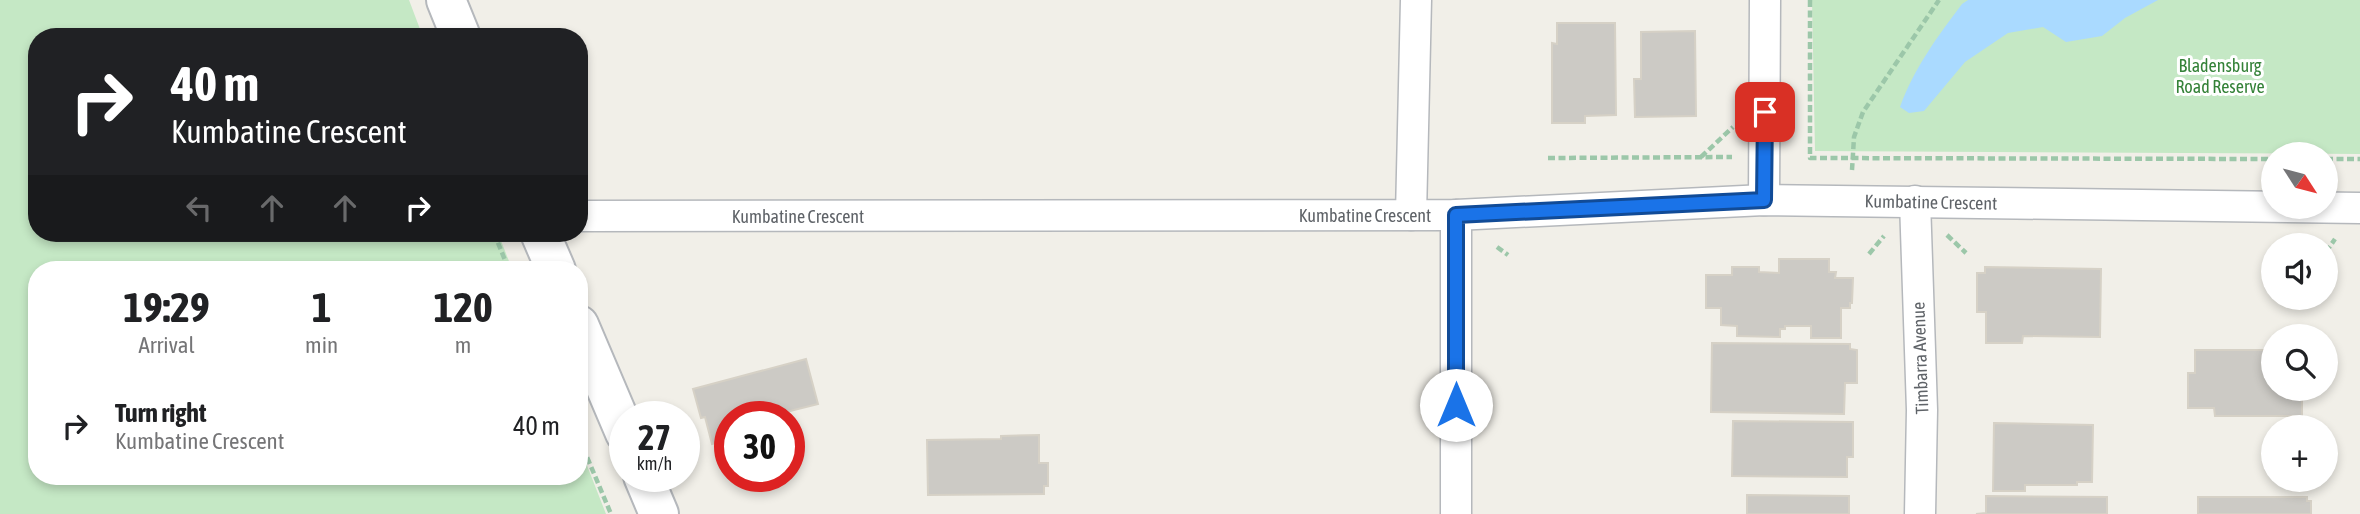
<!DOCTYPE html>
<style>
:root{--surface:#fff;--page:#f2f2f2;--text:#202124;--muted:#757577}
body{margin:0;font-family:"Asap Condensed",sans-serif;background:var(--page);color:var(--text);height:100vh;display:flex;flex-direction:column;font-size:26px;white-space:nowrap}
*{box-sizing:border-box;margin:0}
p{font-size:23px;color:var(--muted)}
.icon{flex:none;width:38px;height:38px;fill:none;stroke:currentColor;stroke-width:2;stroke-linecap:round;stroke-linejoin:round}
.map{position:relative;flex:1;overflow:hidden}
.drawer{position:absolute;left:28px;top:261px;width:560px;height:224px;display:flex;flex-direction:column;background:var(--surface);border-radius:28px;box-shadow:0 4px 10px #0003}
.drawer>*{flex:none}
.banner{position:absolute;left:28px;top:28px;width:560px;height:214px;border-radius:28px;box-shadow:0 4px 10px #0003;background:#202124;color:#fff;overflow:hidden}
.needle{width:46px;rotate:126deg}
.buttons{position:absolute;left:2261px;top:142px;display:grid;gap:14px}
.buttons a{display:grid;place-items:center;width:77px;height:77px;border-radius:50%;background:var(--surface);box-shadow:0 4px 10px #0003;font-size:35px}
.speed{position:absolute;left:609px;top:401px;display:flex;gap:14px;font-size:35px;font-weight:700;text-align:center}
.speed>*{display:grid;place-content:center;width:91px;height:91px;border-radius:50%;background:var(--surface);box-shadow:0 4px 10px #0003;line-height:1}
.speed small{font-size:18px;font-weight:400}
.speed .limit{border:10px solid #d22;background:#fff;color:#111}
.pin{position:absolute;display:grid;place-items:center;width:60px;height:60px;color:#fff;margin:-30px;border-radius:14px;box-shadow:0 4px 10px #0006}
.me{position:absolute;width:77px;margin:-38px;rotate:0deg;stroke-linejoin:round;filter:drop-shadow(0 0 5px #0008)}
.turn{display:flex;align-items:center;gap:24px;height:147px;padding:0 28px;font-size:32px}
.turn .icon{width:91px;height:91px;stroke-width:2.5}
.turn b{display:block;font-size:49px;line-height:60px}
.lanes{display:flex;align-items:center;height:66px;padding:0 28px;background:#0003;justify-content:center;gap:35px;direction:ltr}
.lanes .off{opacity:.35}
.eta{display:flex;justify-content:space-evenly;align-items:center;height:119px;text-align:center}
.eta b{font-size:42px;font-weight:700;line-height:49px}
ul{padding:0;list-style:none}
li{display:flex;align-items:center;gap:21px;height:91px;padding:0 28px}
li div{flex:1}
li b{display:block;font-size:26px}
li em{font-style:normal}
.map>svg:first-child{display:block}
</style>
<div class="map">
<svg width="2360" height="514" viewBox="0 0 2360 514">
<rect width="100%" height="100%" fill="#f1efe8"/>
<!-- green -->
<g fill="#c5e8c5">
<path d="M0,0H409L423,37H37V233H498L512,269L37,270V476H579V445L606,514H0Z"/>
<path d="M1812,0H2360V154L1815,151Z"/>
</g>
<!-- water -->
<path fill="#aadaff" d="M1968,0H2158L2125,18L2102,36L2066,42L2043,27L2008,33L1965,62L1924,111L1909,113L1900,107C1914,68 1938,36 1962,4Z"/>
<!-- building -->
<g fill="#cccac5" stroke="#d6d1c6" stroke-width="2">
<path d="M1557,23H1615L1616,115L1585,116V123H1552V43L1557,44Z"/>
<path d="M1695,31L1696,116L1635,117L1634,79H1641V32Z"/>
<path d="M1779,259H1829V272H1836L1835,278H1853L1852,303H1850V308H1841V338H1811V326H1785V329H1780V337L1737,336V326L1721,325V308H1706V275H1732V267H1759V272L1779,273Z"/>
<path d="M1985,267L2101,269L2100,337L2023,336L2022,343H1986V312H1977V273H1985Z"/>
<path d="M1712,343L1850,344V349L1857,350V383H1845L1844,414L1711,412Z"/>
<path d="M2195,350H2273V388H2302V416H2215L2214,408H2188V373H2195Z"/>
<path d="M806,359L818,404L770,416H730V439L712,444L705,417L701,418L693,389Z"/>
<path d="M1733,421L1853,422V457H1847V477L1732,476Z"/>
<path d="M1994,423L2093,425L2092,482H2077V485H2025V491H1993Z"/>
<path d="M1039,435V463H1048V486H1044V494L928,495L927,440L1001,439V436Z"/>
<path d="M1747,495L1849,496V514H1747Z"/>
<path d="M1986,496L2107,497V514H1976L1986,513Z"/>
<path d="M2198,497H2307V501H2311V514H2198Z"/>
</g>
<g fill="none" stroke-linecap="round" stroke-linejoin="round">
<defs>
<g id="minor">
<path d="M1764,200L1765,0"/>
<path d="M1915,201L1922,410L1920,514"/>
<path d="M1411,215L1416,0"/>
<path d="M579,216L1456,215L1764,200L2360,208"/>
<path d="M1456,514V215"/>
</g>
<g id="tertiary">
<path d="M446,0L461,37"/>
<path d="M540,233L556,270"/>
<path d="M579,325L625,433"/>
<path d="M643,476L659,514"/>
</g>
</defs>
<!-- minor casing -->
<use href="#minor" stroke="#b5b8bc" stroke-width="33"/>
<!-- tertiary casing -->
<use href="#tertiary" stroke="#b5b8bc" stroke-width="42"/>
<!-- path -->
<g stroke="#9cc7a9" stroke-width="4.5" stroke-dasharray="7 3.5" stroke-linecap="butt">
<path d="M1810,0V158L2273,159"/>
<path d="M1701,157L1733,127"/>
<path d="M1548,158L1732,157"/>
<path d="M2326,159H2360"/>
<path d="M1852,170L1854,137L1863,112L1939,0"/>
<path d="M494,233L509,270"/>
<path d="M1947,235L1966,253"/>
<path d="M1497,247L1508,255"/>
<path d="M2326,252L2335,239"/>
<path d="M1869,254L1884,236"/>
<path d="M579,438L611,514"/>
</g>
<!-- minor -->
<use href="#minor" stroke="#fff" stroke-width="30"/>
<!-- tertiary -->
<use href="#tertiary" stroke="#fff" stroke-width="38"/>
</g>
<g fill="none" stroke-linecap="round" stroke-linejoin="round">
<defs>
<path id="route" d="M1456,405V215L1764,200L1765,112"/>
</defs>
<!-- route casing -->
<use href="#route" stroke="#114b97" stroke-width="18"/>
<!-- route -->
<use href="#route" stroke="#1a73e8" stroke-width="12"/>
</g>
<g text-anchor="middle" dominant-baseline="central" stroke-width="6" stroke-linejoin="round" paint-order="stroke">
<!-- park labels -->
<g font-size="18" fill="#348238" stroke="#fff">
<text x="2220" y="65">Bladensburg<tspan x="2220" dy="21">Road Reserve</tspan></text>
</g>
<!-- street labels -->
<g font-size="18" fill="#5f6368" stroke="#fff">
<text transform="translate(1931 202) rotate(1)">Kumbatine Crescent</text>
<text x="1365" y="215">Kumbatine Crescent</text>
<text x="798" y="216">Kumbatine Crescent</text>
<text transform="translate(1920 358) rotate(-92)">Timbarra Avenue</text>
</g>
</g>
</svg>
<div class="buttons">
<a><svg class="needle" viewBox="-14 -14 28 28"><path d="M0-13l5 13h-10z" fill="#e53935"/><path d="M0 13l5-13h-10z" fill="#757577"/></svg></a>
<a><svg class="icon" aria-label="sound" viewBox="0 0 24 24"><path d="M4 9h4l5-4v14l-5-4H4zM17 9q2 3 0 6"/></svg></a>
<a><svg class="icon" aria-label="search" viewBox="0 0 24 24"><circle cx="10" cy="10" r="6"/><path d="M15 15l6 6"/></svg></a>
<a>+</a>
</div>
<div class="speed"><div>27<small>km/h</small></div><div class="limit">30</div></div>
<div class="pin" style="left:1765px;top:112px;background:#d93025"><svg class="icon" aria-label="arrive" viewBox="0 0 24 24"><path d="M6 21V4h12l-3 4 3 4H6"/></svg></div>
<svg class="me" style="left:1456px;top:405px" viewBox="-20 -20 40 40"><circle r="19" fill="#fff"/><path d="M0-13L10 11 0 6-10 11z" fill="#1a73e8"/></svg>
<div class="banner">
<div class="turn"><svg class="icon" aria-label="right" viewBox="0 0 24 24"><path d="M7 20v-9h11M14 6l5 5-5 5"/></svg><div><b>40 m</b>Kumbatine Crescent</div></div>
<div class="lanes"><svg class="icon off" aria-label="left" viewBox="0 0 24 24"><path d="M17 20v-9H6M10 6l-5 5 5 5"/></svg><svg class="icon off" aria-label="ahead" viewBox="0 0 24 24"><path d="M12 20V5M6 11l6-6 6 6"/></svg><svg class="icon off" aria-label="ahead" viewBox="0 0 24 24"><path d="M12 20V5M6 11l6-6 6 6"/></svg><svg class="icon" aria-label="right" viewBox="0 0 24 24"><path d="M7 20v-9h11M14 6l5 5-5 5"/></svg></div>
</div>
<section class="drawer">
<div class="eta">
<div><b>19:29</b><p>Arrival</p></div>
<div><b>1</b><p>min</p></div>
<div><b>120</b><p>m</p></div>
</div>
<ul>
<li><svg class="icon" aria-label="right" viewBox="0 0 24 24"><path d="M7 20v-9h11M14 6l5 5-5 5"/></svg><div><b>Turn right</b><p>Kumbatine Crescent</p></div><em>40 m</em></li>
</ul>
</section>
</div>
